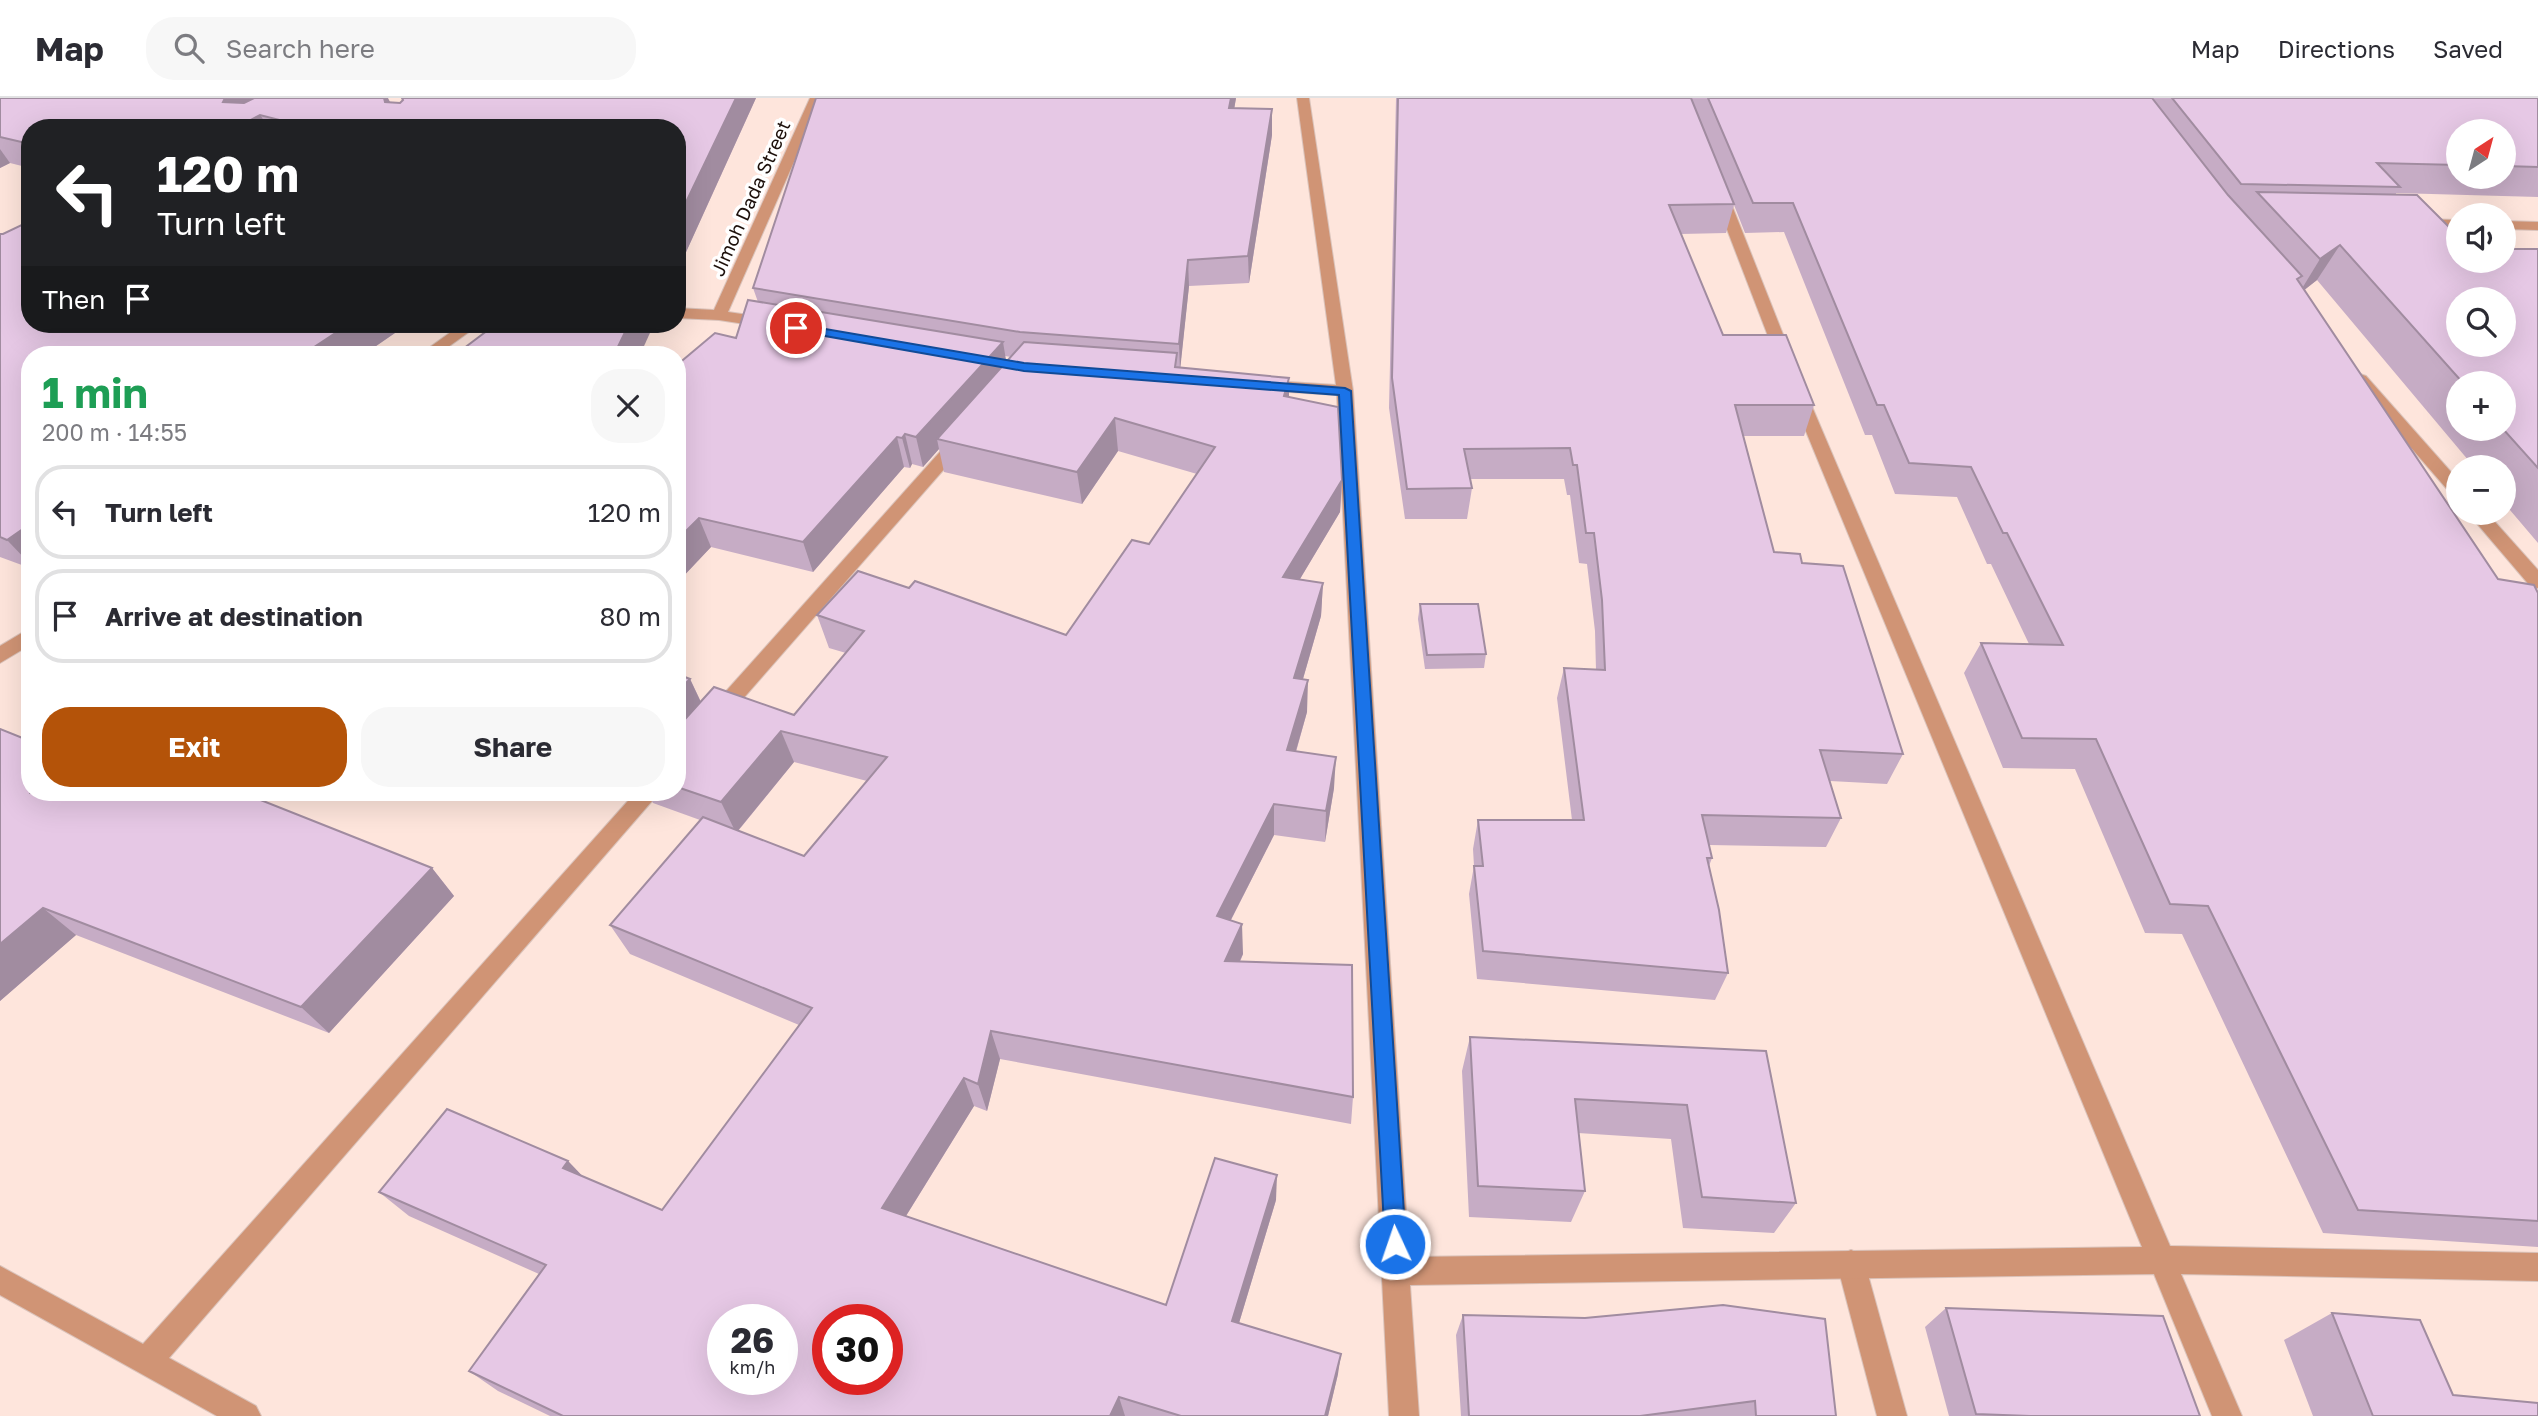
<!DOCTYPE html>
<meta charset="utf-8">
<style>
:root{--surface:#fff;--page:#f7f7f7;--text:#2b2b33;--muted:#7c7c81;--line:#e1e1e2;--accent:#b45309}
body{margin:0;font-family:"Golos Text",sans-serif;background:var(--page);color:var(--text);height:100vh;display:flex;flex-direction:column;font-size:26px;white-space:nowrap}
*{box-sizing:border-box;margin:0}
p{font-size:23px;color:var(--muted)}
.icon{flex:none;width:38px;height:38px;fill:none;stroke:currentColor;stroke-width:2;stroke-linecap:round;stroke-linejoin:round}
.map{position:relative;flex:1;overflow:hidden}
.panel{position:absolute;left:21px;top:248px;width:665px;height:455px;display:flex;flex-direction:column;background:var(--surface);border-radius:28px;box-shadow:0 7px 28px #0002}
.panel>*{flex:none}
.hud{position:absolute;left:21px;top:21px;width:665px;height:214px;border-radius:28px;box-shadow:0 7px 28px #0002;background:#202124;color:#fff;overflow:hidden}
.needle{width:46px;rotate:36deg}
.controls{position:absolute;left:2446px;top:21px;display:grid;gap:14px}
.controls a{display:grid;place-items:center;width:70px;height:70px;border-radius:50%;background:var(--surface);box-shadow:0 7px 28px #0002;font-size:35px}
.speed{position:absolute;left:707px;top:1206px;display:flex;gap:14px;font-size:35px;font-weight:700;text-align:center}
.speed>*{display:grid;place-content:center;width:91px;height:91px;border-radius:50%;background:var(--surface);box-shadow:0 7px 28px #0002;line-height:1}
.speed small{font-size:18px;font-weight:400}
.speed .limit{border:10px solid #d22;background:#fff;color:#111}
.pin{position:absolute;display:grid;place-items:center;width:60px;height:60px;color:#fff;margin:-30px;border:4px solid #fff;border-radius:50%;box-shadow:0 2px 7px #0007}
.me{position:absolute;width:77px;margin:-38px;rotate:357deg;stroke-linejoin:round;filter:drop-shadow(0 0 5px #0008)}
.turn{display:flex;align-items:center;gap:24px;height:147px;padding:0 21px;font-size:32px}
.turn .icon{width:91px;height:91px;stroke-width:2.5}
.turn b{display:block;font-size:49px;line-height:60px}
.then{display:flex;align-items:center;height:66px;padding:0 21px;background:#0003;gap:14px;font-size:26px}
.round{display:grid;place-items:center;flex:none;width:74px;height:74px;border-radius:28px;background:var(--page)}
.headline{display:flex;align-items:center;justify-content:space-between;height:119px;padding:0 21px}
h1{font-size:42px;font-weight:700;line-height:52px;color:#1e9e55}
.primary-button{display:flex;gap:14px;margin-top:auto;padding:14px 21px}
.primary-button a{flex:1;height:80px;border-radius:28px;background:var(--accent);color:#fff;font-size:28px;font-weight:700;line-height:80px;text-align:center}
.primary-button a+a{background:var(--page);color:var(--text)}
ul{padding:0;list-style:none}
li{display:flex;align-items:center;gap:21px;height:94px;margin:0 14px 10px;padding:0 7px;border:4px solid var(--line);border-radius:28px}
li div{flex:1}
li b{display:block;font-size:26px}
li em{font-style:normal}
header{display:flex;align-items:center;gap:42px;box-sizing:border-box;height:98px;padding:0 35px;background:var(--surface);border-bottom:2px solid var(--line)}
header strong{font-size:33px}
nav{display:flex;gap:38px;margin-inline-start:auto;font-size:24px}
.search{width:490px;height:63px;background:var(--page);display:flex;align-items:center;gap:18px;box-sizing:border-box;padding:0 24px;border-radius:28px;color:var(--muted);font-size:26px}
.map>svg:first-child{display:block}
</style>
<header>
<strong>Map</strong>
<div class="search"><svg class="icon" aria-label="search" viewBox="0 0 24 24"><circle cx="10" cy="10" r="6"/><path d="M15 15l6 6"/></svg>Search here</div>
<nav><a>Map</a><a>Directions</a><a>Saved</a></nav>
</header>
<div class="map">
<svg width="2538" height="1318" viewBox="0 0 2538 1318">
<rect width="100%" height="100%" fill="#fee5dc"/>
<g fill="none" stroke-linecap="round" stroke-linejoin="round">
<defs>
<path id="lane" d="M1851,1152L1861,1156L1865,1166L1907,1318H1877L1837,1166L1841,1156Z"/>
<g id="street">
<path d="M810,0H822L728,214L770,220L778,225L770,230L719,222L677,220V210L714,212Z"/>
<path d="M1297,0H1309L1353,293L1409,1159L2142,1149L1791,297L1799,292L1807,297L2170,1148L2538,1155V1183L2181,1176L2242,1318H2212L2154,1176L1410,1187L1419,1318H1389L1337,297L1260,292L1252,287L1260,282L1336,287Z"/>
<path d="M1720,91L1727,95L1794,264L1792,267H1780L1778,264L1713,95Z"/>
<path d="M2417,121L2459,122V130L2412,128V122Z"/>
<path d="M2504,123L2538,124V132L2504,131Z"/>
<path d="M462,226H480L437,257H419Z"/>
<path d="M2360,276L2366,278L2459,383V400L2453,398L2354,284L2352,281L2354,278Z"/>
<path d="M961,336L967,337L969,341L967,345L684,668L677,670V648L955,337Z"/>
<path d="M2468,415H2487L2538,472V490L2531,489Z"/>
<path d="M30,530V547L0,565V548Z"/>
<path d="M635,695H659L169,1260L256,1308L261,1318H217L0,1197V1168L143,1246Z"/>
</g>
</defs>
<!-- lane casing -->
<use href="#lane" stroke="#dac3bb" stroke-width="2"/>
<!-- street casing -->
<use href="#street" stroke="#dac3bb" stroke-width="2"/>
<!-- lane -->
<use href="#lane" fill="#d09475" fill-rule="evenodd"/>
<!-- street -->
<use href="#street" fill="#d09475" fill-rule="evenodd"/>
</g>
<!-- wall -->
<g fill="#c6acc5" fill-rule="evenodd">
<path d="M0,0L400,5L403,2L402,0H756L677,174V30H30V70L10,65L0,70Z"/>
<path d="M1236,0L1234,11H1272V37L1249,185L1189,188L1180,270L1289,280V299L1342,382L1340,414L1300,481L1323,485L1321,518L1303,581L1307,614L1296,654L1334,690L1325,744L1274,737L1231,822L1243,856L1240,864L1353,999L1351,1026L1000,961L987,1013L974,1008L906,1118L1166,1207L1276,1102L1239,1225L1338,1276L1328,1318H550L498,1293L469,1273L539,1176L409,1118L379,1094L568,1063L582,1078L662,1112L799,927L630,856L610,827L700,722L653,705L648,695H677V576L690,581L701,604L794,617L846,555L829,550L817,517L909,490L1066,537L1149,446L1197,376L1118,353L1082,406L944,374L939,351L923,369L912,366L910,370L904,369L813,474L711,449L677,485V267L736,240L758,204L753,190ZM1005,258L1011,259L1006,264ZM794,664L867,683L804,758L738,733Z"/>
<path d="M1396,0H2538V99L2396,95V96L2459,163L2538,151V445L2504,405V369H2474L2317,182L2304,192L2498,481L2538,495V1149L2323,1135L2182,836L2145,835L2075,671L2003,670L1964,575L1981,545L2029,546L1991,466H1987L1957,399L1895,396L1872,337H1865L1784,134L1745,135L1734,107L1726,135L1681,136L1723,237L1814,307L1804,338H1743L1774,454L1802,465L1903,656L1887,686L1830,683L1841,720L1826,749L1709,747L1712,760L1709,768L1728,875L1715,902L1477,881L1469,796L1474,768L1473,751L1478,722H1572L1557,600L1564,570L1596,572L1595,533L1587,466L1579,465L1570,397H1567L1564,381H1470L1472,390L1467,421H1405L1389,310ZM2459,33H2504V79H2459ZM2459,285H2504V331H2459Z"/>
<path d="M0,136L30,226H408L363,257H30V470L0,459Z"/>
<path d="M1420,506L1486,556L1484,570L1425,571L1418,521Z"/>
<path d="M0,631L30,695L432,770L454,798L329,935L76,837L0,903Z"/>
<path d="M1470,939L1766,953L1796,1105L1774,1135L1683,1130L1671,1041L1578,1035L1585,1093L1571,1124L1469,1119L1462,973Z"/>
<path d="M1946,1210L2200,1318H1949L1925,1229Z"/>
<path d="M2332,1215L2453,1297L2538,1318H2313L2284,1242Z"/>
<path d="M1463,1217L1836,1318H1461L1456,1237Z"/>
</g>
<!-- shaded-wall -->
<g fill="#a18ca0">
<path d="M224,0H298L261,18L268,30H236L223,4Z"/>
<path d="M384,0H388L396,16L385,4Z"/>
<path d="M736,0H756L677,174V123Z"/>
<path d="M1231,0H1236L1230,36L1229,10Z"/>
<path d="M1272,11V37L1249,185L1248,158Z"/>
<path d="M0,51L10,65L0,70Z"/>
<path d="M2340,147L2317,182L2298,197L2320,161Z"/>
<path d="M1188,162L1189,188L1180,273L1179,246Z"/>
<path d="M349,226H408L363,257H302Z"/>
<path d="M629,226H654L640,257H614Z"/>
<path d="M1003,244L1008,274L937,341L939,351L923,369L916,339Z"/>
<path d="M1289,280V312L1284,298Z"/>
<path d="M1115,320L1118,353L1082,406L1077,374Z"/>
<path d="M905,336L912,366L910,370L902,340Z"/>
<path d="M897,339L904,369L813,474L803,444Z"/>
<path d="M1342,382L1340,414L1282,511L1283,479Z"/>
<path d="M699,420L711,449L677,485V442Z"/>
<path d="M30,426V466L7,442Z"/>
<path d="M1323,485L1321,518L1294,612V580Z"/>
<path d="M690,581L705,613L677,644V594Z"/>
<path d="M1308,582L1307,614L1287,684V652Z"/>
<path d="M781,633L794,664L736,735L721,704Z"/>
<path d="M1336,659L1334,690L1325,744L1326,713Z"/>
<path d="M1274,706V737L1218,847L1217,818Z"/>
<path d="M432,770L454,798L329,935L301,909Z"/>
<path d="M43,810L76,837L0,903V846Z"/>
<path d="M1242,826L1243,856L1226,892L1225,863Z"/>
<path d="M991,933L1000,961L987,1013L978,986Z"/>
<path d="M964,980L974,1008L896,1134L882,1110Z"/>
<path d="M568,1063L592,1088L563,1070Z"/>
<path d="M1277,1077L1276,1102L1233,1245L1232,1223Z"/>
<path d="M1341,1256L1338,1276L1328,1318H1325Z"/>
<path d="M1119,1299L1125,1318H1110Z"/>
</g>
<!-- building -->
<g fill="#e6c8e5" stroke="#a18ca0" stroke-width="2" fill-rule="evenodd">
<path d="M0,0H225L223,4L244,5L254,0H384L385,4L400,5L403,2L402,0H736L677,123V30H311L260,17L236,30H30V46L0,39Z"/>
<path d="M816,0H1231L1229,10L1272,11L1248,158L1188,162L1179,246L1020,234L753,190Z"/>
<path d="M1398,0H1691L1734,106L1669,107L1723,237H1786L1814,307H1735L1774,454L1800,456L1802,465L1843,468L1903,656L1820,652L1841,720L1702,717L1712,760H1707L1719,812L1728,875L1483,853L1474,768H1483L1478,722H1584L1564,570L1605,572L1602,502L1594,435H1586L1577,367H1573L1570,350L1464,351L1472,390L1407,391L1392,280Z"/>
<path d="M1708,0H2152L2228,97L2302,178L2297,181L2498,481L2534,487L2538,495V1123L2358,1112L2208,808L2170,806L2096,641L2022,640L1981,545L2063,547L2007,435H2003L1971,369L1909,365L1884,307H1877L1793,105H1753Z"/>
<path d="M2172,0H2538V69L2504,68V33H2459V67L2377,65L2400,89L2241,86Z"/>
<path d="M2257,94L2417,97L2459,139V163H2504V151H2538V370L2503,331H2504V285H2463L2340,147L2320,161ZM2459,201H2504V247H2459Z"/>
<path d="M30,123V226H349L302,257H30V426L7,442L0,439V136H3Z"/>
<path d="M748,202L1003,244L916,339L905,336L902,340L897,339L803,444L699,420L677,442V267L715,235L736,240Z"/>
<path d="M496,226H629L614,257H455Z"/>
<path d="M1024,244L1177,255L1175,269L1289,280L1284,298L1338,309L1342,382L1283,479L1323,485L1294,580L1308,582L1287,652L1336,659L1326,713L1274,706L1217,818L1242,826L1225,863L1352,867L1353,999L991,933L978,986L964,980L882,1110L1166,1207L1215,1060L1277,1077L1232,1223L1341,1256L1325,1318H1181L1119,1299L1110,1318H563L469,1273L546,1167L379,1094L447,1011L568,1063L563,1070L662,1112L812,910L610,827L703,719L804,758L887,659L781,633L721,704L677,689V630L714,589L794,617L864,533L817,517L858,473L909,490L915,483L1066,537L1132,442L1149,446L1215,349L1115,320L1077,374L937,341ZM723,1222H782V1281H723ZM828,1222H887V1281H828Z"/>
<path d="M1420,506H1478L1486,556L1427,557Z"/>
<path d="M677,576L690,581L677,594Z"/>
<path d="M0,631L30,643V695H243L432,770L301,909L43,810L0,846Z"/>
<path d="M1470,939L1766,953L1796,1105L1702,1099L1687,1007L1575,1001L1585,1093L1478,1088Z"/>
<path d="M1723,1207L1825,1221L1836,1318H1756L1755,1303L1640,1318H1469L1463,1217L1585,1220Z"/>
<path d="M1946,1210L2163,1218L2200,1318H2030L1976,1316Z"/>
<path d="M2332,1215L2420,1222L2453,1297L2538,1305V1318H2373Z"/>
</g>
<!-- route -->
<path fill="#1a73e8" stroke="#114b97" stroke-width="2" d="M796,226L1024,265L1345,290L1351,293L1406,1146L1403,1153L1395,1156L1388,1153L1385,1146L1339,297L1024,273L791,232L790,230Z"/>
<g text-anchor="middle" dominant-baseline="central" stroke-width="7" stroke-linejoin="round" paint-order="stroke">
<!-- far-street labels -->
<g font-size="19" fill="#1d100b" stroke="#fff">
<text transform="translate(750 100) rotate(-66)">Jimoh Dada Street</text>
</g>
</g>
</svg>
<div class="controls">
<a><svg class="needle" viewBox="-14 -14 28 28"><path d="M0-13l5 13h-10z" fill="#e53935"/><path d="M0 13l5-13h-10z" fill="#7c7c81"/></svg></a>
<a><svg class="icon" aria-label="sound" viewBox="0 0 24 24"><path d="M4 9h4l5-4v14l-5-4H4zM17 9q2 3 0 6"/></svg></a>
<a><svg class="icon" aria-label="search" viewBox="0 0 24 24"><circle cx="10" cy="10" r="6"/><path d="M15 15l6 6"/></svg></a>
<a>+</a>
<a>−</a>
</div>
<div class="speed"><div>26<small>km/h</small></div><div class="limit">30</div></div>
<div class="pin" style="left:796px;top:230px;background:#d93025"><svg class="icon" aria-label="arrive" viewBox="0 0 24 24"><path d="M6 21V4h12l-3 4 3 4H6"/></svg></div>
<svg class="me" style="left:1395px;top:1146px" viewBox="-20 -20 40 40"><circle r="17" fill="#1a73e8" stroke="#fff" stroke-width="3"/><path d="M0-11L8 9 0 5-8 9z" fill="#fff"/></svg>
<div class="hud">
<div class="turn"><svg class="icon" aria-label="left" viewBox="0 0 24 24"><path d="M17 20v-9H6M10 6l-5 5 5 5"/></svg><div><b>120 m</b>Turn left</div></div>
<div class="then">Then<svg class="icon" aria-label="arrive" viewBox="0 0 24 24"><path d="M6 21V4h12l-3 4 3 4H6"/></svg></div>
</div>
<section class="panel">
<div class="headline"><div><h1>1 min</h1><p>200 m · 14:55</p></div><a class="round"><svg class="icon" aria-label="close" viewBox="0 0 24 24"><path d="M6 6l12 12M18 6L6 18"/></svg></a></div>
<ul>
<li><svg class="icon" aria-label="left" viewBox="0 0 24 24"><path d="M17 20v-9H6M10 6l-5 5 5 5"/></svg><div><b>Turn left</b></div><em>120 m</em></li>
<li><svg class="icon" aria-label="arrive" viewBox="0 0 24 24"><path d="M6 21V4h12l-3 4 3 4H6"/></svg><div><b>Arrive at destination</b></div><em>80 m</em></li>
</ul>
<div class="primary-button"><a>Exit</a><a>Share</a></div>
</section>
</div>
